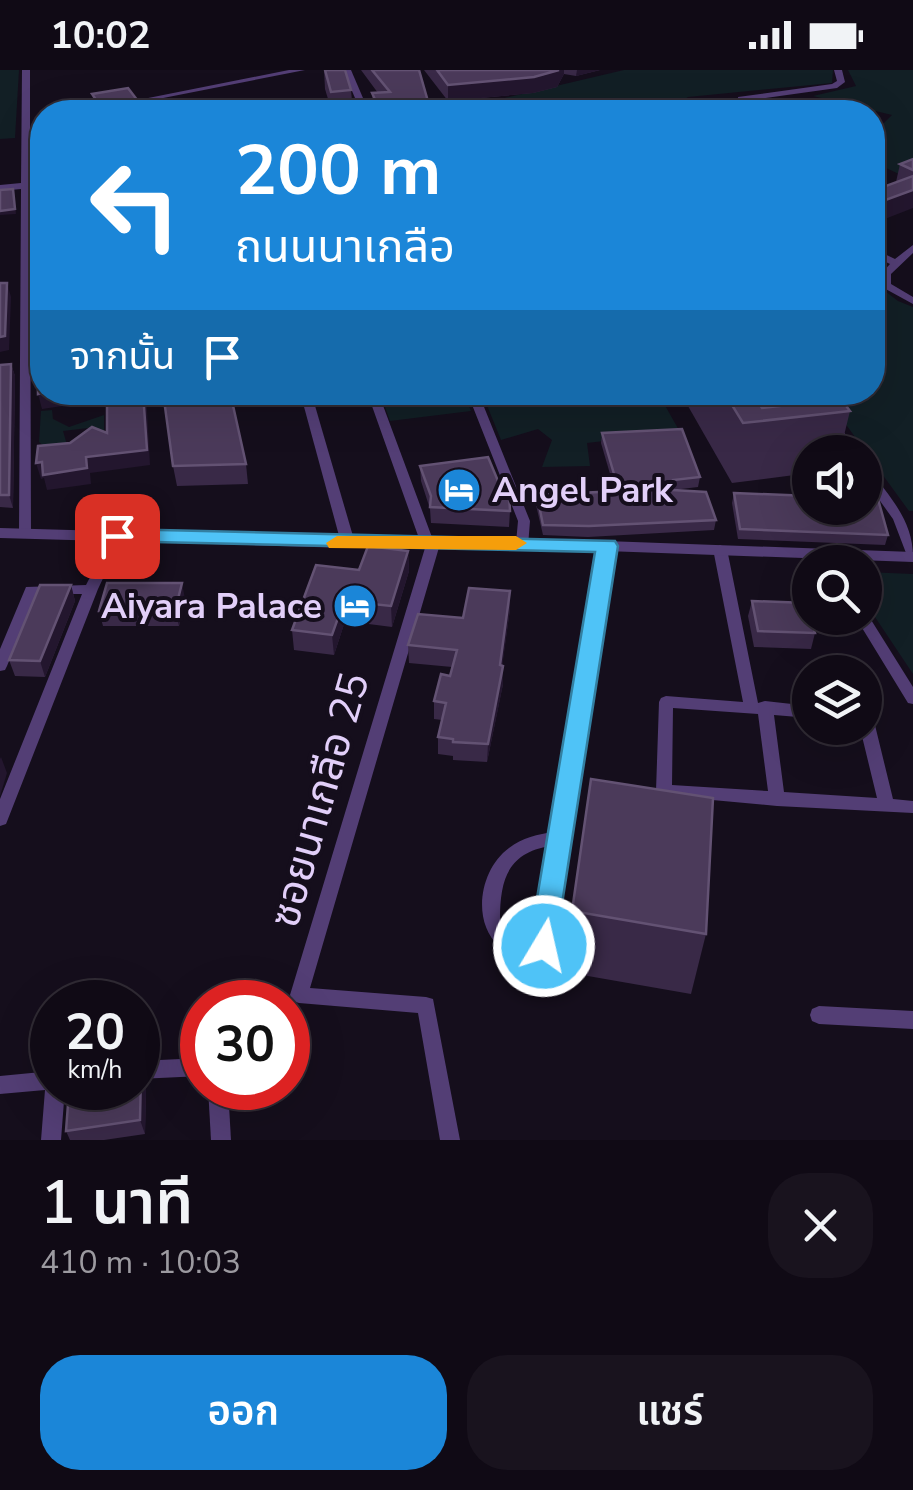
<!DOCTYPE html>
<html lang="th">
<meta charset="utf-8">
<style>
:root{--surface:#100a15;--page:#19131e;--text:#f1f3f6;--muted:#9c9aa0;--line:#302b34;--accent:#1b86d8}
body{margin:0;font-family:"Nunito Sans","Noto Sans Thai",sans-serif;background:var(--page);color:var(--text);height:100vh;display:flex;flex-direction:column;font-size:38px;white-space:nowrap}
*{box-sizing:border-box;margin:0}
p{font-size:32px;color:var(--muted)}
.icon{flex:none;width:55px;height:55px;fill:none;stroke:currentColor;stroke-width:2;stroke-linecap:round;stroke-linejoin:round}
.map{position:relative;height:1070px;overflow:hidden}
.panel{display:flex;flex-direction:column;background:var(--surface);flex:1}
.panel>*{flex:none}
.hud{position:absolute;left:30px;top:30px;width:855px;height:305px;border-radius:40px;box-shadow:0 10px 40px #0002,0 0 0 2px var(--line);background:#1b86d8;color:#fff;overflow:hidden}
.buttons{position:absolute;left:792px;top:365px;display:grid;gap:20px}
.buttons a{display:grid;place-items:center;width:90px;height:90px;border-radius:50%;background:var(--surface);box-shadow:0 10px 40px #0002,0 0 0 2px var(--line);font-size:50px}
.speed{position:absolute;left:30px;top:910px;display:flex;gap:20px;font-size:50px;font-weight:700;text-align:center}
.speed>*{display:grid;place-content:center;width:130px;height:130px;border-radius:50%;background:var(--surface);box-shadow:0 10px 40px #0002,0 0 0 2px var(--line);line-height:1}
.speed small{font-size:25px;font-weight:400}
.speed .limit{border:15px solid #d22;background:#fff;color:#111}
.pin{position:absolute;display:grid;place-items:center;width:85px;height:85px;color:#fff;margin:-42px;border-radius:20px;box-shadow:0 5px 15px #0006}
.me{position:absolute;width:110px;margin:-55px;rotate:9deg;stroke-linejoin:round;filter:drop-shadow(0 0 8px #0008)}
.turn{display:flex;align-items:center;gap:35px;height:210px;padding:0 40px;font-size:45px}
.turn .icon{width:130px;height:130px;stroke-width:2.5}
.turn b{display:block;font-size:70px;line-height:85px}
.then{display:flex;align-items:center;height:95px;padding:0 40px;background:#0003;gap:20px;font-size:38px}
.round{display:grid;place-items:center;flex:none;width:105px;height:105px;border-radius:40px;background:var(--page)}
.overview{display:flex;align-items:center;justify-content:space-between;height:170px;padding:0 40px}
h1{font-size:60px;font-weight:600;line-height:75px}
.button{display:flex;gap:20px;margin-top:auto;padding:20px 40px}
.button a{flex:1;height:115px;border-radius:40px;background:var(--accent);color:#fff;font-size:40px;font-weight:600;line-height:115px;text-align:center}
.button a+a{background:var(--page);color:var(--text)}
.status{display:flex;justify-content:space-between;align-items:center;height:70px;padding:0 50px;background:var(--surface);direction:ltr}
.status svg{height:28px;fill:currentColor}
.map>svg:first-child{display:block}
</style>
<div class="status"><b>10:02</b><svg viewBox="0 0 49 12"><path d="M0 12V9h3v3zM5 12V6h3v6zM10 12V3h3v9zM15 12V0h3v12zM26 1h20v11H26zM47 4h2v5h-2z"/></svg></div>
<div class="map">
<svg width="913" height="1070" viewBox="0 0 913 1070">
<rect width="100%" height="100%" fill="#150e1c"/>
<!-- green -->
<g fill="#121f25">
<path d="M0,0H19L15,68L0,69Z"/>
<path d="M624,0H833L832,13L688,27L668,42H584L585,28L500,29Z"/>
<path d="M848,0H913V93L899,104L873,92V64L892,45L813,26L856,16Z"/>
<path d="M873,212L898,231L913,237V441H909L823,323L872,322Z"/>
<path d="M380,323H463L471,341L390,351Z"/>
<path d="M482,323H658L680,362L587,373L590,396L542,397L552,370L538,359L501,370Z"/>
<path d="M52,340L53,349L69,357L104,345V364L88,366V358L63,361L67,375L44,376L39,372L41,341Z"/>
<path d="M865,502L913,504V604L865,532Z"/>
</g>
<g fill="none" stroke-linecap="round" stroke-linejoin="round">
<!-- minor -->
<g fill="#533e75" fill-rule="evenodd">
<path d="M22,0H30V112L42,111V117L30,118L31,463L25,467L19,463L21,119L0,121V115L21,113Z"/>
<path d="M289,0H305L92,42H78Z"/>
<path d="M343,0H351L369,42H361Z"/>
<path d="M834,0H842L845,12L837,18L745,31L747,42H739L738,27L832,14L837,11Z"/>
<path d="M913,175V183L891,204V214L913,227V234L882,217L881,204L890,194L872,185V178L895,189Z"/>
<path d="M300,322H311L355,473L353,476H343L341,473Z"/>
<path d="M367,322H378L433,470L440,474L310,918L426,927L433,929L460,1070H440L418,943L299,933L293,931L290,925L425,478L421,474Z"/>
<path d="M467,322H478L530,451L528,476H518L516,473L518,451Z"/>
<path d="M804,322H815L858,382H846Z"/>
<path d="M865,397L869,398C890,428 913,450 913,487L906,483L893,449L865,410Z"/>
<path d="M117,462L123,466L98,519L8,749L6,754L0,756V729L82,524H36L7,596L5,600L0,601V579L26,517L86,515L111,466Z"/>
<path d="M607,472L614,476L553,876L542,889L536,891C525,887 508,883 499,876C471,851 480,799 509,778C522,768 538,764 554,762L600,476ZM551,776L536,872L534,874L513,866L500,849C500,810 508,782 551,776Z"/>
<path d="M720,475L727,479L758,633L765,631L810,636V648L774,645L784,722L877,728L860,658H865V641L870,643L873,647L893,729L913,731V743L777,736L658,725L656,721L659,632L661,628L666,626L743,632L713,479ZM673,638L758,644L768,721L672,715Z"/>
<path d="M865,544L868,545L913,617V634L908,633L856,548H865Z"/>
<path d="M819,936L913,941V959L819,954L812,951L810,945L812,939Z"/>
<path d="M202,988V1006L138,1009V991Z"/>
<path d="M52,1001V1018H65L61,1070H41L45,1020L0,1024V1006Z"/>
<path d="M208,1018H228L231,1070H211Z"/>
</g>
<!-- tertiary -->
<path fill="#533e75" fill-rule="evenodd" d="M0,458L348,468H523L913,482V492L523,478H348L0,468Z"/>
</g>
<!-- wall -->
<g fill="#392947">
<path d="M324,0L351,20L353,42H332L325,19Z"/>
<path d="M361,0H419L431,42H374L372,23H378Z"/>
<path d="M424,0H600L576,6L564,4L557,17L533,23L448,31Z"/>
<path d="M92,24L142,42H96Z"/>
<path d="M913,89V138L896,112L900,94Z"/>
<path d="M11,294L15,306L13,438L0,437V295Z"/>
<path d="M680,322H752L762,338L850,341L840,382H810V403L732,413Z"/>
<path d="M602,363L700,407L698,417L673,420L716,450L714,460L588,467L543,465L536,435L537,425L615,421L601,373Z"/>
<path d="M246,394L248,414L177,416L173,396Z"/>
<path d="M420,396L510,441L509,457L431,453L430,439L421,411Z"/>
<path d="M734,423L888,465L885,475L738,469L732,433Z"/>
<path d="M408,481L409,501L392,557L345,551L334,585L294,580L292,560L359,500Z"/>
<path d="M71,515L75,531L45,607L15,606L9,590Z"/>
<path d="M185,529L179,556H103L99,541Z"/>
<path d="M752,531L815,563L811,579L754,577L748,546Z"/>
<path d="M510,539L502,595L503,614L487,692L453,690V686L438,684V667L442,650L434,649V631L450,606L452,597L409,593L408,575L463,548Z"/>
<path d="M572,841L706,864L691,924L565,902Z"/>
<path d="M141,1004L146,1018L145,1064L104,1070H70L66,1061L138,1018Z"/>
</g>
<!-- shaded-wall -->
<g fill="#23162e">
<path d="M559,0H564V4L557,17L533,23L448,31V15Z"/>
<path d="M577,0H600L576,6Z"/>
<path d="M141,35L142,42H104V41Z"/>
<path d="M913,120V138L872,154V135Z"/>
<path d="M14,123L16,144L0,145V141Z"/>
<path d="M7,213L11,227L9,280L0,282V267Z"/>
<path d="M11,294L15,306L13,438L9,425Z"/>
<path d="M45,322H109L110,329L42,339L38,324Z"/>
<path d="M143,322H146L150,395L90,403L91,414L47,420L44,408L41,409L36,393L86,387Z"/>
<path d="M408,481L409,501L392,557L391,536Z"/>
<path d="M182,513L185,529L179,556L175,541Z"/>
<path d="M71,515L75,531L45,607L40,591Z"/>
<path d="M510,521V539L500,613V595Z"/>
<path d="M344,531L345,551L334,585L332,565Z"/>
<path d="M503,596V614L487,692L488,674Z"/>
<path d="M1,687L7,703L0,726V689Z"/>
<path d="M141,1004L146,1018L145,1064L140,1050Z"/>
</g>
<!-- building -->
<g fill="#4b3a5a" stroke="#635273" stroke-width="2.5">
<path d="M325,0H345L351,20L331,22Z"/>
<path d="M372,0H419L431,42H387L385,36H378L372,23L390,22Z"/>
<path d="M437,0H559L534,7L448,15Z"/>
<path d="M128,18L141,35L104,41L92,24Z"/>
<path d="M499,33L675,40V42H497Z"/>
<path d="M913,89V100L900,94Z"/>
<path d="M913,106V120L872,135V121Z"/>
<path d="M13,119L15,139L0,141V120Z"/>
<path d="M0,213H7L5,266L0,267Z"/>
<path d="M42,256V322H45L38,324L37,257Z"/>
<path d="M11,294L9,425H0V295Z"/>
<path d="M107,322H143L147,380L86,387L87,398L43,405L42,392L36,393L38,376L70,373L92,357L107,363Z"/>
<path d="M163,322H230L246,394L173,396Z"/>
<path d="M724,322H752L762,338L841,329L850,341L743,353Z"/>
<path d="M682,359L700,407L673,410V420L706,422L716,450L589,456L543,455L537,425L619,421L602,363Z"/>
<path d="M488,387L503,423H509L510,441L430,437L431,426L420,396Z"/>
<path d="M734,423L810,426V438H865V428L878,429L888,465L740,459Z"/>
<path d="M368,476L408,481L391,536L344,531L332,565L292,560L316,495L359,500Z"/>
<path d="M107,513H182L175,541H99Z"/>
<path d="M40,515H71L40,591L9,590Z"/>
<path d="M469,518L510,521L500,595L503,596L488,674L453,672V669L438,667L446,633L434,631L441,604L450,606L457,580L408,575L418,544L463,548Z"/>
<path d="M752,531L807,533L815,563L758,561Z"/>
<path d="M591,709L713,728L706,864L572,841Z"/>
<path d="M141,1004L140,1050L66,1061L69,1021L91,1018H138V1005Z"/>
</g>
<!-- route -->
<path fill="#4fc3f7" stroke="#337fa1" stroke-width="2.5" d="M117,459L615,471L618,476L554,885L544,889L533,885L529,876L595,482L109,471L106,466Z"/>
<!-- slow -->
<path fill="#f59e0b" d="M337,466H516L527,473L516,480L329,478L326,473Z"/>
<!-- icons -->
<defs>
<symbol id="hotel-disc" viewBox="-11 -11 22 22"><circle r="9.5" fill="#1b86d8" stroke="#150e1c"/><path d="M-6-4.5h1.5V1H6V5H4.5V3h-9V5H-6ZM-4 0a1.8 1.8 0 1 1 3.6 0ZM.5 0V-2.5h3Q6-2.5 6 0Z" fill="#fff"/></symbol>
</defs>
<g fill-rule="evenodd">
<use href="#hotel-disc" x="434" y="395" width="50" height="50"/>
<use href="#hotel-disc" x="330" y="511" width="50" height="50"/>
</g>
<g text-anchor="middle" dominant-baseline="central" stroke-width="8" stroke-linejoin="round" paint-order="stroke">
<!-- poi labels -->
<g font-size="35" font-weight="bold" fill="#e2cff9" stroke="#150e1c" text-anchor="start">
<text x="492" y="420">Angel Park</text>
<text x="322" y="536" text-anchor="end">Aiyara Palace</text>
</g>
<!-- near-street labels -->
<g font-size="42" fill="#e2cff9" stroke="#150e1c">
<text transform="translate(320 730) rotate(-74)">ซอยนาเกลือ 25</text>
</g>
</g>
</svg>
<div class="buttons">
<a><svg class="icon" aria-label="sound" viewBox="0 0 24 24"><path d="M4 9h4l5-4v14l-5-4H4zM17 9q2 3 0 6"/></svg></a>
<a><svg class="icon" aria-label="search" viewBox="0 0 24 24"><circle cx="10" cy="10" r="6"/><path d="M15 15l6 6"/></svg></a>
<a><svg class="icon" aria-label="layers" viewBox="0 0 24 24"><path d="M12 4l9 5-9 5-9-5zM3 14l9 5 9-5"/></svg></a>
</div>
<div class="speed"><div>20<small>km/h</small></div><div class="limit">30</div></div>
<div class="pin" style="left:117px;top:466px;background:#d93025"><svg class="icon" aria-label="arrive" viewBox="0 0 24 24"><path d="M6 21V4h12l-3 4 3 4H6"/></svg></div>
<svg class="me" style="left:544px;top:876px" viewBox="-20 -20 40 40"><circle r="17" fill="#4fc3f7" stroke="#fff" stroke-width="3"/><path d="M0-11L8 9 0 5-8 9z" fill="#fff"/></svg>
<div class="hud">
<div class="turn"><svg class="icon" aria-label="left" viewBox="0 0 24 24"><path d="M17 20v-9H6M10 6l-5 5 5 5"/></svg><div><b>200 m</b>ถนนนาเกลือ</div></div>
<div class="then">จากนั้น<svg class="icon" aria-label="arrive" viewBox="0 0 24 24"><path d="M6 21V4h12l-3 4 3 4H6"/></svg></div>
</div>
</div>
<section class="panel">
<div class="overview"><div><h1>1 นาที</h1><p>410 m · 10:03</p></div><a class="round"><svg class="icon" aria-label="close" viewBox="0 0 24 24"><path d="M6 6l12 12M18 6L6 18"/></svg></a></div>
<div class="button"><a>ออก</a><a>แชร์</a></div>
</section>
